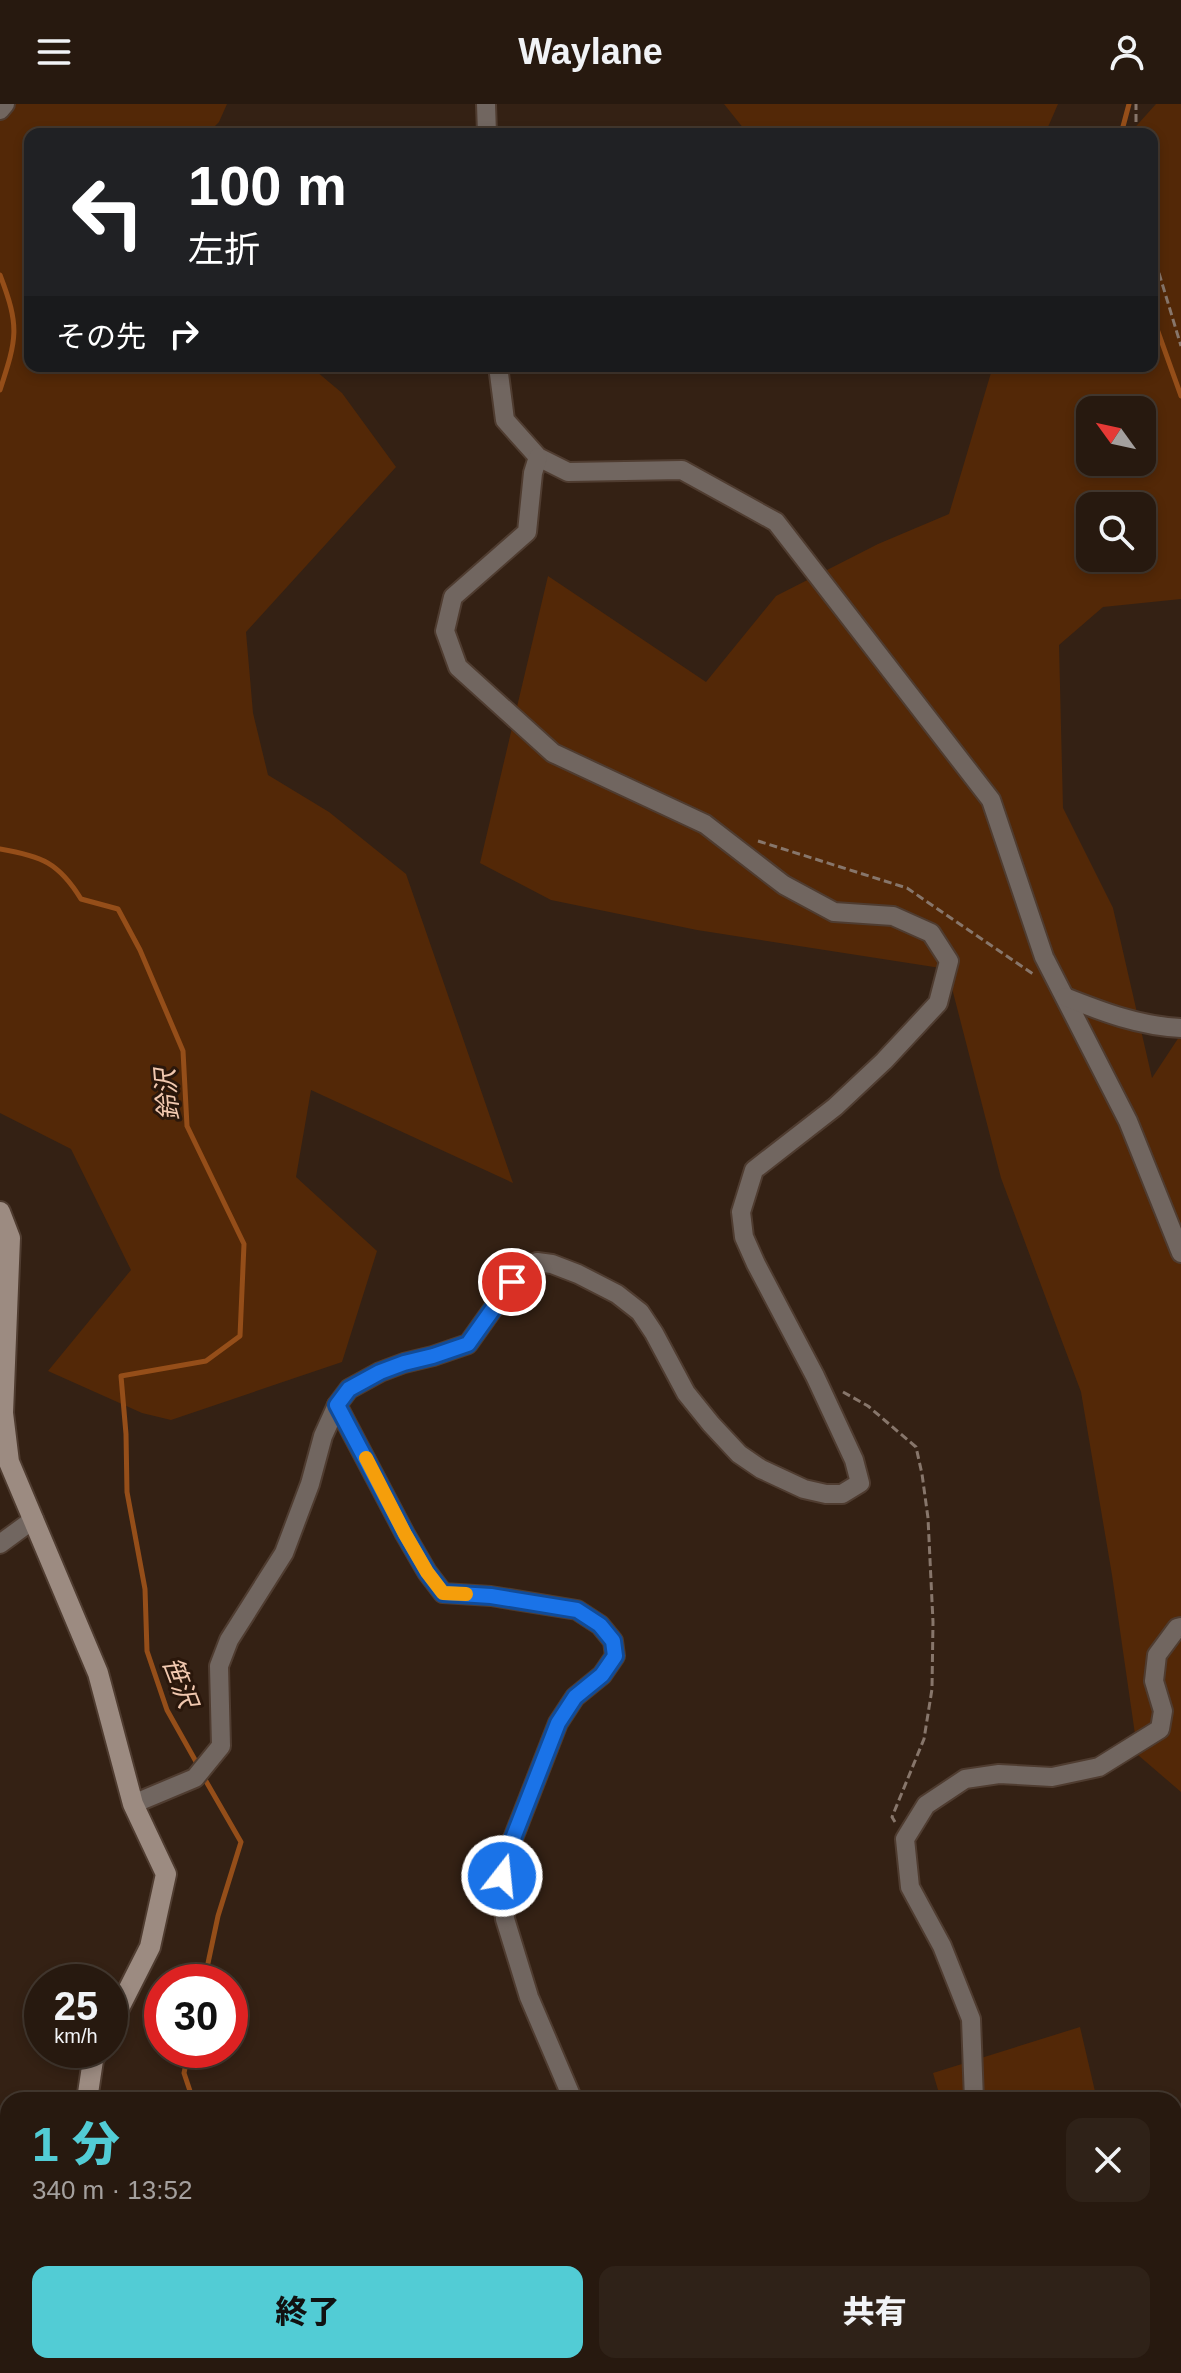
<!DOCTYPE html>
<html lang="ja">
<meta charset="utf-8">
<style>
:root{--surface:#27190f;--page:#2f2218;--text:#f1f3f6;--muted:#a4a09e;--line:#43382f;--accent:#52ccd5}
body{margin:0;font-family:Helvetica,"Noto Sans JP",sans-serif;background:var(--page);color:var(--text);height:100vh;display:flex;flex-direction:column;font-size:30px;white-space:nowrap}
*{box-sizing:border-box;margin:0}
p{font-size:26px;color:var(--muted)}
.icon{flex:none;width:44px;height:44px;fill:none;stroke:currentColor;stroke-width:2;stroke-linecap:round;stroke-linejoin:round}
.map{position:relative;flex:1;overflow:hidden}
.panel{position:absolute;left:0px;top:1988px;width:1182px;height:282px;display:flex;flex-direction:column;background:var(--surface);border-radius:24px 24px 0 0;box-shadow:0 4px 12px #0003,0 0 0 2px var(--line)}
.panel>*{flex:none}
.banner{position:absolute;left:24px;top:24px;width:1134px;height:244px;border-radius:16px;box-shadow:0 4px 12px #0003,0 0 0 2px var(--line);background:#202124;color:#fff;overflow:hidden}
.needle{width:52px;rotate:303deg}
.buttons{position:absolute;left:1076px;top:292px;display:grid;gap:16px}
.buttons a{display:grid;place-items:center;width:80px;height:80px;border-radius:16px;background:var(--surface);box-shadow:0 4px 12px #0003,0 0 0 2px var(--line);font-size:40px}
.speed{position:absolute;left:24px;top:1860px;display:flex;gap:16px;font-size:40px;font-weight:700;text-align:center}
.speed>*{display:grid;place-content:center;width:104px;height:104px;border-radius:50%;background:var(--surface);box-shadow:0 4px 12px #0003,0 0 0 2px var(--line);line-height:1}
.speed small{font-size:20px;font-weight:400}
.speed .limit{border:12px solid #d22;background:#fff;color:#111}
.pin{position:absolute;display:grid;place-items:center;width:68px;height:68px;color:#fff;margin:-34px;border:4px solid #fff;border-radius:50%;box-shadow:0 2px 8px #0007}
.me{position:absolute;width:88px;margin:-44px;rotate:16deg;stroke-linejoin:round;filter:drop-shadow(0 0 6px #0008)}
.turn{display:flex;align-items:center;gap:28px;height:168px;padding:0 32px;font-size:36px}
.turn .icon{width:104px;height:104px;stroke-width:2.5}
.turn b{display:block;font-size:56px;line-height:68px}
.then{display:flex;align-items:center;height:76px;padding:0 32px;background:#0003;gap:16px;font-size:30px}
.round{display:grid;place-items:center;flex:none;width:84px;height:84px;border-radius:16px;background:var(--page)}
.summary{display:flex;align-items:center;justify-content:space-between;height:136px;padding:0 32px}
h1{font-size:48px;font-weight:800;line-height:60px;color:var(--accent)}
.primary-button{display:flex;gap:16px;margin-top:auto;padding:16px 32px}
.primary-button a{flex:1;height:92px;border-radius:16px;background:var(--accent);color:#111;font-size:32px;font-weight:800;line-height:92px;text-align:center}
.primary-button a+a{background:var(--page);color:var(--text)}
header{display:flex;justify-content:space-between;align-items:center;height:104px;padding:0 32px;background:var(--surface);font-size:36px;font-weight:800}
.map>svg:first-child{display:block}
</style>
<header><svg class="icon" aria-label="menu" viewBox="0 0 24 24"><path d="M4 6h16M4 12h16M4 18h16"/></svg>Waylane<svg class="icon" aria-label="person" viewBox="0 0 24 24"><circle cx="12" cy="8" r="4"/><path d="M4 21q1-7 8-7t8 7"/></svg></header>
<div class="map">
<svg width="1181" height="2269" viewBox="0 0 1181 2269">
<rect width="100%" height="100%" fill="#342114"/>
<!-- green -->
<g fill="#532807" fill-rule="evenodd">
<path d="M0,0H227L219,18L207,30H30V262H310L342,289L396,363L246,528L253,609L268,671L329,708L406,770L513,1079L311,986L296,1073L377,1147L342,1258L171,1316L142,1309L48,1267L131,1166L71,1045L0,1009Z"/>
<path d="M724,0H1058L1045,30H748Z"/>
<path d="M1156,0H1181V495L1103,503L1059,541L1063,704L1113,804L1152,974L1181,930V1688L1138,1651L1112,1471L1081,1288L1001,1074L947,865L697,826L551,796L480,759L548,472L706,578L776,492L878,440L949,410L993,262H1152V30H1129ZM1090,306H1142V358H1090ZM1090,402H1142V454H1090Z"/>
<path d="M1080,1923L1097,1996H941L933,1969Z"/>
<path d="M942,2262H1168L1170,2269H940Z"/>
</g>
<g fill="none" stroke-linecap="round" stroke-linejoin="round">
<!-- stream -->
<g stroke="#954e19" stroke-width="5">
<path d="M1121,30L1129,0"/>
<path d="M0,171C20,223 17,234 0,286"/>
<path d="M1152,211L1181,292"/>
<path d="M0,745C42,752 59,759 81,795L118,805L140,846L183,947L187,1022L244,1140L240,1232L206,1257L121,1272L126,1330L127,1388L145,1485L147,1547L167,1606L199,1663"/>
<path d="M203,1672L241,1738L218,1812L204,1878"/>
<path d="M189,1946L184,1969L193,1996"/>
<path d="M370,2262L376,2269"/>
</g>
<defs>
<g id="street">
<path d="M486,0L487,30"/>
<path d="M0,6L5,0"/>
<path d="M498,262L505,316L538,353L568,368L682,366L776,418L991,696L1044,853L1128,1017L1181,1149"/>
<path d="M1065,893C1103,908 1139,922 1181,924"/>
<path d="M337,1301L405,1430L427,1468L443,1489L491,1492L577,1506L600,1521L613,1537L615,1552L602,1571L575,1593L558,1619L512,1737L502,1772L505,1815L529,1893L573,1996"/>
<path d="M0,1440L34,1415"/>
<path d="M133,1700L195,1674L221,1642L219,1562L229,1536L284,1449L310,1380L323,1332L337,1301L349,1285L380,1268L404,1259L433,1252L468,1240L512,1178L523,1166L537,1158L552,1160L578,1170L617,1190L640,1208L654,1229L686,1289L711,1320L739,1350L761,1365L804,1385L826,1390H842L860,1379L854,1356L815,1272L756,1160L744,1133L741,1108L754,1066L835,1003L884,957L938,899L949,857L931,829L893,812L834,808L784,781L705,720L553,649L458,563L445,527L453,493L527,428L533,369L538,353"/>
<path d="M974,1996L971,1915L942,1842L910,1783L905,1735L926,1701L965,1675L999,1670L1052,1673L1099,1663L1160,1625L1163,1607L1154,1577L1157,1551L1177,1524L1181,1523"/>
<path d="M0,2063L8,2066"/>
<path d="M1174,2188L1181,2256"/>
<path d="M400,2262L407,2269"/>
<path d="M990,2262L994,2269"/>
<path d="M1045,2269L1050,2262"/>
</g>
<g id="secondary">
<path d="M0,1108L10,1134L3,1309L9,1358L98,1569L133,1700L166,1770L150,1843L110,1922"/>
<path d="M87,1996L93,1956L98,1946"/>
<path d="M0,2264L8,2249"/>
</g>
</defs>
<!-- street casing -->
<use href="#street" stroke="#4f3c30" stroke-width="22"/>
<!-- secondary casing -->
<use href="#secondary" stroke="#4f3c30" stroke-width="24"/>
<!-- path -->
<g stroke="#87766b" stroke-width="3" stroke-dasharray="8 4" stroke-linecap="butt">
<path d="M1136,30V0"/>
<path d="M1152,146L1181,242"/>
<path d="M758,737L907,784L1033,870"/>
<path d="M843,1288L868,1302L916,1343L922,1370L928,1414L933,1518L932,1585L924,1635L892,1713L895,1718"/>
<path d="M653,2262L657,2269"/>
</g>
<!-- street -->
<use href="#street" stroke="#716660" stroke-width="18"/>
<!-- secondary -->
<use href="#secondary" stroke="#9c8b81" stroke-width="20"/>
</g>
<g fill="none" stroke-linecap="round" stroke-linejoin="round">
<defs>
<path id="route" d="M502,1772L512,1737L558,1619L575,1593L602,1571L615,1552L613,1537L600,1521L577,1506L491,1492L443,1489L427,1468L405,1430L337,1301L349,1285L380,1268L404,1259L433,1252L468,1240L512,1178"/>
</defs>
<!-- route casing -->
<use href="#route" stroke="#114b97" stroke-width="20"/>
<!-- route -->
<use href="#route" stroke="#1a73e8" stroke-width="14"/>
<!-- slow -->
<path stroke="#f59e0b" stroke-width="14" d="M366,1354L405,1430L427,1468L443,1489L466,1490"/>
</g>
<g text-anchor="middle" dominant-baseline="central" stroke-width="6" stroke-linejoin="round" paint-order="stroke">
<!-- water labels -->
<g font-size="26" font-style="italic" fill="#f1c8af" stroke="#2a170b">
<text transform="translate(167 991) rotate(-95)">鈴沢</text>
<text transform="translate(180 1578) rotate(69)">笹沢</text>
</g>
</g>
</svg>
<div class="buttons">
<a><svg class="needle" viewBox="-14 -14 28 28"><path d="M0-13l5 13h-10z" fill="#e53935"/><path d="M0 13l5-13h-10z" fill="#a4a09e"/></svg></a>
<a><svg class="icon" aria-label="search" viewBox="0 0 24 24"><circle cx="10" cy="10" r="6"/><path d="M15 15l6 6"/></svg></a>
</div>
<div class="speed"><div>25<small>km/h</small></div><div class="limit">30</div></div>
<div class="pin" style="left:512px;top:1178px;background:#d93025"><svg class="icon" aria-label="arrive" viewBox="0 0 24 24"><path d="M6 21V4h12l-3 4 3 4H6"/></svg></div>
<svg class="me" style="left:502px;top:1772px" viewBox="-20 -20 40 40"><circle r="17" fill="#1a73e8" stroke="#fff" stroke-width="3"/><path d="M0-11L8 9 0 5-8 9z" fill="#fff"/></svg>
<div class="banner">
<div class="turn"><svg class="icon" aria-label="left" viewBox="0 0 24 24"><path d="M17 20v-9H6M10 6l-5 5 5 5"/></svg><div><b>100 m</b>左折</div></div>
<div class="then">その先<svg class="icon" aria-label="right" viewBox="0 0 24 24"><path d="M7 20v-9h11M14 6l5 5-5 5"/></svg></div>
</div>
<section class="panel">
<div class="summary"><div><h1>1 分</h1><p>340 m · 13:52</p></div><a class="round"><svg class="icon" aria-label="close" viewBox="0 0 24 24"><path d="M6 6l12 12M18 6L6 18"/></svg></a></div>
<div class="primary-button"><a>終了</a><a>共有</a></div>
</section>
</div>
